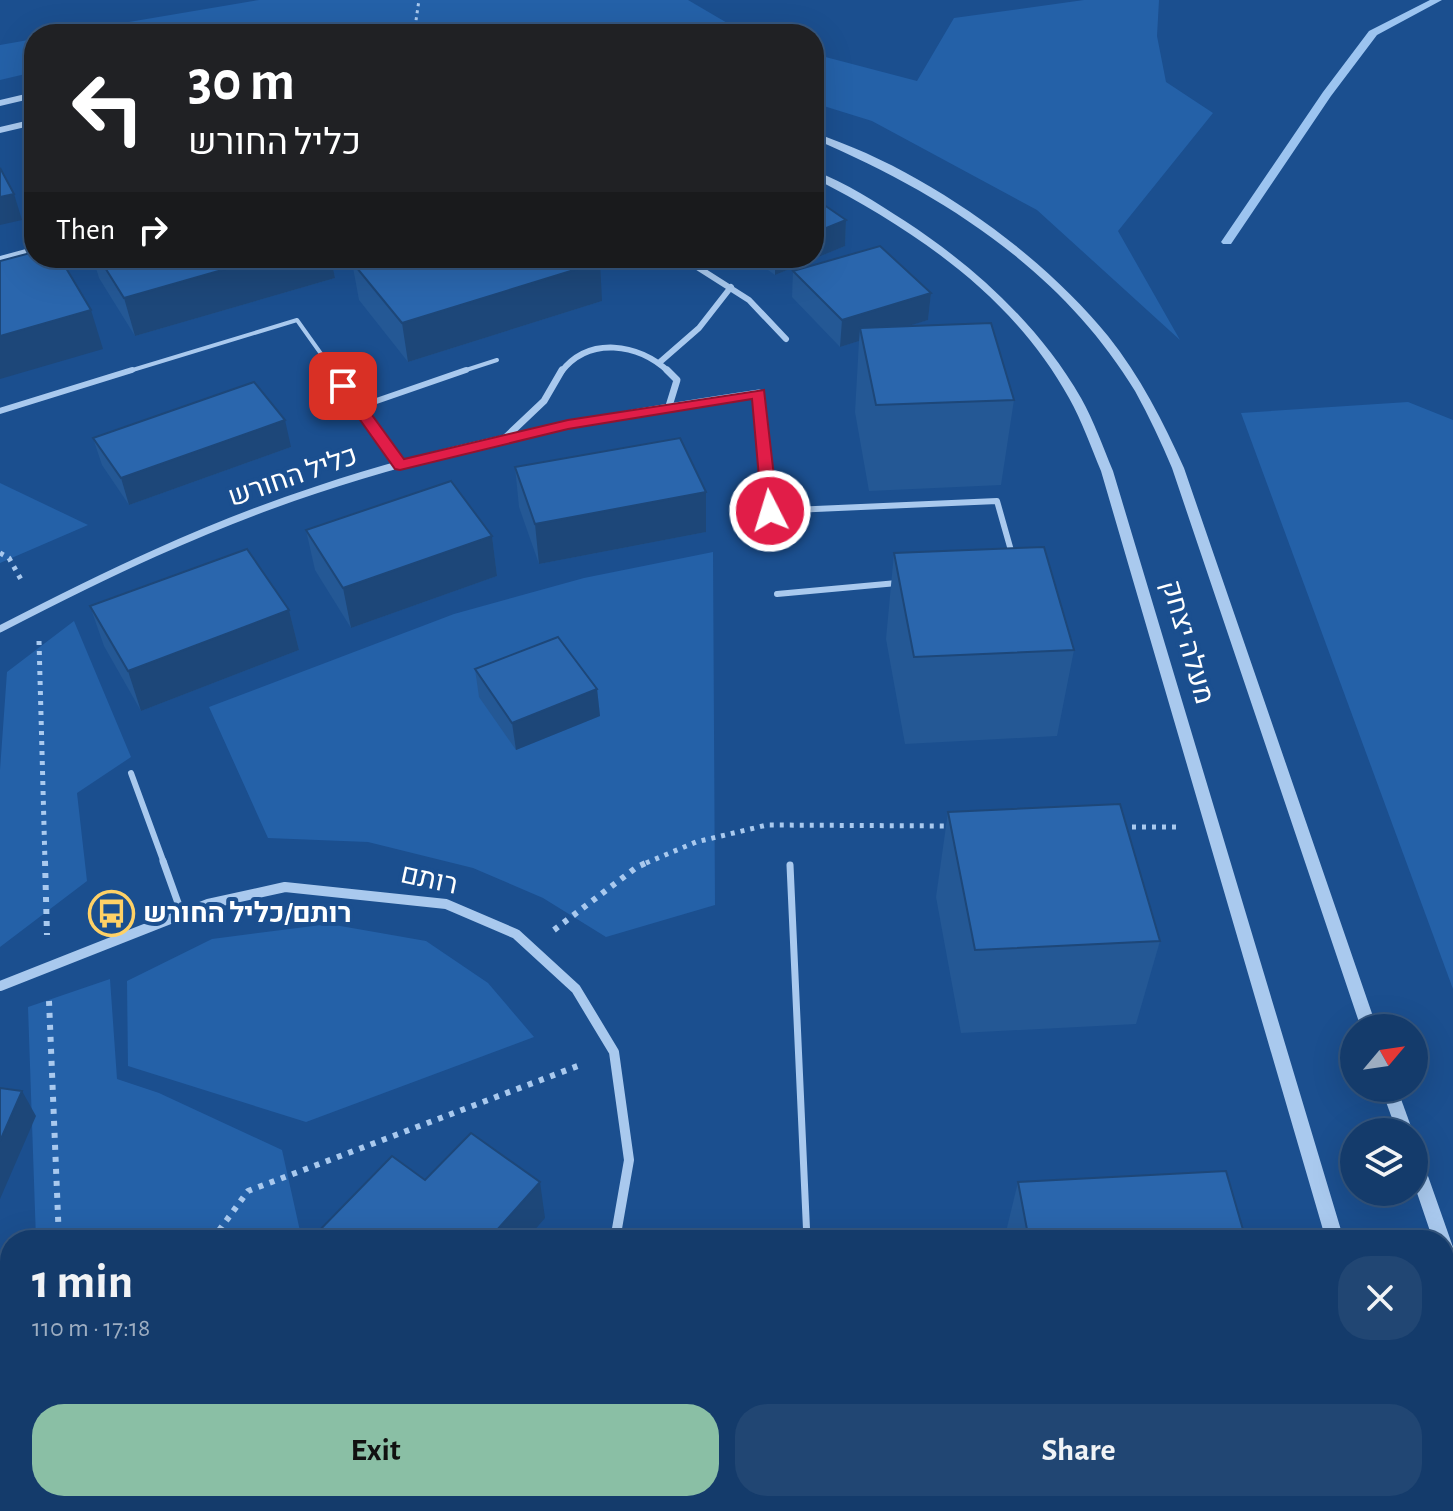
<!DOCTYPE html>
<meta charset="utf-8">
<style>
:root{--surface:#143b6b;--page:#214673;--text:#f1f3f6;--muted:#9dadc1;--line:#33557e;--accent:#8abfa5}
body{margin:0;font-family:"Alegreya Sans",Heebo,sans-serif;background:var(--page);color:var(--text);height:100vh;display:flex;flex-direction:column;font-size:30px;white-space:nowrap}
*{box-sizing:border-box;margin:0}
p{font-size:26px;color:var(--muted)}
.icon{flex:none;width:44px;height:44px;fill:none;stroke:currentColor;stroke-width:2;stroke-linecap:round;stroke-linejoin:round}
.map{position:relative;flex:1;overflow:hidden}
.panel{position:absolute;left:0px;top:1230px;width:1454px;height:282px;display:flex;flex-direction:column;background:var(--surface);border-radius:32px 32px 0 0;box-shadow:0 8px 32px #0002,0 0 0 2px var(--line)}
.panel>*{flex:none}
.hud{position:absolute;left:24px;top:24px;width:800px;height:244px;border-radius:32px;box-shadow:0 8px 32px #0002,0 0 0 2px var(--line);background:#202124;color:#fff;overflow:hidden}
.needle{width:52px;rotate:61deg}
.tools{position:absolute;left:1340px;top:1014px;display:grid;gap:16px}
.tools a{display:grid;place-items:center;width:88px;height:88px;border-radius:50%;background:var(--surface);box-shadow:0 8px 32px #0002,0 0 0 2px var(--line);font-size:40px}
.pin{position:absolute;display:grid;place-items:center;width:68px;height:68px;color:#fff;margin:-34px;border-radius:16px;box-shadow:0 4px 12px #0006}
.me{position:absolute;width:88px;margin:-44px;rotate:355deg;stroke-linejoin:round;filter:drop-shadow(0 0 6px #0008)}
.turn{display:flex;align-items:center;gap:28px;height:168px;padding:0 32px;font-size:36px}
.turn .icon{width:104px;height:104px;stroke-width:2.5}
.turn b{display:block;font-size:56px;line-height:68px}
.then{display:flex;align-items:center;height:76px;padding:0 32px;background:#0003;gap:16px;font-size:30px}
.round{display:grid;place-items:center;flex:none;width:84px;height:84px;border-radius:32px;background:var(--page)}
.overview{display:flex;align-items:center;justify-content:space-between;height:136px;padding:0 32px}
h1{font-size:48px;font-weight:700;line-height:60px}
.primary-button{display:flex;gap:16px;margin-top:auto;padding:16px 32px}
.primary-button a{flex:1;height:92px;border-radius:32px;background:var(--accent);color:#111;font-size:32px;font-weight:700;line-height:92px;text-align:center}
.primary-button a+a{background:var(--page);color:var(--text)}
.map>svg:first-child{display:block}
</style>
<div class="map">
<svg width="1453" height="1511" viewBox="0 0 1453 1511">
<rect width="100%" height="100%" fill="#1b4f8f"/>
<!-- green -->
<g fill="#2461a8">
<path d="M259,0H688L746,34H451L333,30L296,34H58Z"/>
<path d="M1084,0H1159L1157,36L1166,82L1213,113L1118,231L1180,340L1037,210L872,121L814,103V54L917,81L954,18Z"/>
<path d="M34,39V72L0,80V45Z"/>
<path d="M1408,402L1453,420V989L1241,413Z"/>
<path d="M0,483L88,525L0,563Z"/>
<path d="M713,552L715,905L606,937L543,898L473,868L368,842L268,838L209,707L454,614L584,578Z"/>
<path d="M74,621L131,757L77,793L87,881L0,947V770L7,672Z"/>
<path d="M329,924L426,941L488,983L534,1037L306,1122L128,1066L127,981L212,939Z"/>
<path d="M110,979L117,1079L159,1093L282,1150L302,1240H36L28,1007Z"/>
<rect x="46" y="1502" width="92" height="9"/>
</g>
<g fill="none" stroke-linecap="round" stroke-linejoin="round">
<!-- stream -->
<path fill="#9cc4f0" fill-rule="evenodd" d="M1430,0H1442L1377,35L1331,96L1231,244H1223L1221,242L1323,92L1369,31Z"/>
<!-- path-far2 -->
<path stroke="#a9c9ee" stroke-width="3" stroke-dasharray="3 4" stroke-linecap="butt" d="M414,34L419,0"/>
<!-- path-far1 -->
<g stroke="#a9c9ee" stroke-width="5" stroke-dasharray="4 6" stroke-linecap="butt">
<path d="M0,553L9,558L23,583"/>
<path d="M39,641L45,863"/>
<path d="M1122,827H1180"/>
<path d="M646,863L696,842L767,825L952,826"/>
</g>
<!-- path -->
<g stroke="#a9c9ee" stroke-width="6" stroke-dasharray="5 7" stroke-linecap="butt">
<path d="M45,861L47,935"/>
<path d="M554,930L637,867L650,861"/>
<path d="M49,1001L59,1240"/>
<path d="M212,1240L248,1191L583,1064"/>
<path d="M69,1502L70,1511"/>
</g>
<!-- service-far2 -->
<g stroke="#a9c9ee" stroke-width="4">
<path d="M126,372L297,320L334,372"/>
<path d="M460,372L497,360"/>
</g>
<!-- service-far1 -->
<g stroke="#a9c9ee" stroke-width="6">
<path d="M333,370L400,465"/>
<path d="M759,393L770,511L997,501L1012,554"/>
<path d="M359,407L466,370"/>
<path d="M0,411L132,370"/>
<path d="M777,594L897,583"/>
<path d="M131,773L164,863"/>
</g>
<!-- service -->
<g stroke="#a9c9ee" stroke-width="7">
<path d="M163,861L182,914"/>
<path d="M790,865L807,1240"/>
</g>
<!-- minor-far2 -->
<g stroke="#a9c9ee" stroke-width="6">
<path d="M683,258L749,300L786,339"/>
<path d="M0,259L34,250"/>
<path d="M660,362L699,328L731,287"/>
<path d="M561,372C589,336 638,343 669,372"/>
</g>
<!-- minor-far1 -->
<g stroke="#a9c9ee" stroke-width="7">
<path d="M667,370L677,380L669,406"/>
<path d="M504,439L544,401L562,370"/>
<path d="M0,629C102,576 206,526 316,490C459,442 610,415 759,393"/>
</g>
<!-- minor -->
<g stroke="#a9c9ee" stroke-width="10">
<path d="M0,986L208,904L285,887L446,904L516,934L576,989L614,1052L629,1160L615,1240"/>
<path d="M440,1511L451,1502"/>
</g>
<!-- tertiary -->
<g fill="#a9c9ee" fill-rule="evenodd">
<path d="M34,92V98L0,106V100Z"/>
<path d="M34,119V125L0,133V127Z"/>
<path d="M814,133C920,167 1038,250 1108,336C1140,376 1163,421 1184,468L1377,1028H1361L1172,468C1161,442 1149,416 1135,391C1062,270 941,193 814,139Z"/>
<path d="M814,171C846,182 877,203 905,221C975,267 1039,325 1081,398C1094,421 1103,447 1113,471L1344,1240H1326L1101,471C1091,447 1082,421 1069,398C1013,296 915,230 814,178Z"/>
<path d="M1381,1088H1397L1413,1132H1397Z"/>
<path d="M1414,1151L1420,1154L1422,1159L1453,1247V1280L1447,1278L1444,1272V1240H1433L1414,1184Z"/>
<path d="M1405,1502H1425L1428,1511H1408Z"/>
</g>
</g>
<!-- wall -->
<g fill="#245895">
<path d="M846,220L845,246L775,275L751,258H814Z"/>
<path d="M93,258H331L335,278L135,336L99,278Z"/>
<path d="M352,262L602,301L408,362L359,300Z"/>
<path d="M793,271L931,293L928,320L907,326L1014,400L1001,485L869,491L855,412L859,341L840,347L792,297Z"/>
<path d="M93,438L291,447L129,505L102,465Z"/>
<path d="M515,467L706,492V532L539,564L519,507Z"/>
<path d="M306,530L492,536L497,576L351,628L315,570Z"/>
<path d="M894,553L1074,650L1057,736L905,744L886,639Z"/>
<path d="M90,606L289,610L299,650L141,711L104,646Z"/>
<path d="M475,669L597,689L600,716L516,750L479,697Z"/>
<path d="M948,812L1160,941L1136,1024L961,1033L936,897Z"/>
<path d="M1018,1182L1246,1240H1004Z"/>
</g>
<!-- shaded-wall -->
<g fill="#1d4779">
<path d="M14,194L22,220L0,225V197Z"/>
<path d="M846,220L845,246L775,275V258H814V233Z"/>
<path d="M264,258H331L335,278L135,336L124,298Z"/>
<path d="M600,262L602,301L408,362L402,323Z"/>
<path d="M931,293L928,320L863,340L860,328L859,341L840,347L842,320Z"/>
<path d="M91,310L103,349L0,379V336Z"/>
<path d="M285,420L291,447L129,505L121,478Z"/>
<path d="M706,492V532L539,564L535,524Z"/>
<path d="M492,536L497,576L351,628L343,588Z"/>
<path d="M289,610L299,650L141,711L128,671Z"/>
<path d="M597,689L600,716L516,750L512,723Z"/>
<path d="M22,1091L36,1116L0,1199V1141Z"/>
<path d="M540,1182L545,1218L526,1240H488Z"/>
</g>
<!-- building -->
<g fill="#2a66ad" stroke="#1d4779" stroke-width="2">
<path d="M34,144V155L29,146Z"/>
<path d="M0,168L14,194L0,197Z"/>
<path d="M814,198L846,220L814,233Z"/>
<path d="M880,246L931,293L842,320L793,271Z"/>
<path d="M34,252V258H60L91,310L0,336V261Z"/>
<path d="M99,258H264L124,298Z"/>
<path d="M366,258H596L600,262L402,323L352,262Z"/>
<path d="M991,323L1014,400L876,405L860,328Z"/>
<path d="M254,382L285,420L121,478L93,438Z"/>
<path d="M680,438L706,492L535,524L515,467Z"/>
<path d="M451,481L492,536L343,588L306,530Z"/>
<path d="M1044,547L1074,650L914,657L894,553Z"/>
<path d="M247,549L289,610L128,671L90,606Z"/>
<path d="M558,637L597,689L512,723L475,669Z"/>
<path d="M1120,804L1160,941L975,950L948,812Z"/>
<path d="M0,1088L22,1091L0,1141Z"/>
<path d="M471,1133L540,1182L488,1240H310L392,1156L425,1180Z"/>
<path d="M1226,1171L1246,1240H1029L1018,1182Z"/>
</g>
<!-- route -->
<path fill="#e11d48" stroke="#92132f" stroke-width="2" d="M343,381L348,382L404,459L568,420L764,390L778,511L770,516L762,511L752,399L568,429L400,470L395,469L336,386Z"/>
<!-- icons -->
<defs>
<symbol id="bus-ring" viewBox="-11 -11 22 22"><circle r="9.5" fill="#1b4f8f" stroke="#ffd166" stroke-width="1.5"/><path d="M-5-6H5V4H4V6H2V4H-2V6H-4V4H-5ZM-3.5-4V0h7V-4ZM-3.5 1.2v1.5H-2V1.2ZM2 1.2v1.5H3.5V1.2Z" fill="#ffd166"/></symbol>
</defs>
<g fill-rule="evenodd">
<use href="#bus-ring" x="86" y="888" width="51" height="51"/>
</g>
<g text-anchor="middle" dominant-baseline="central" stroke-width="8" stroke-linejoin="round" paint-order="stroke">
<!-- street labels -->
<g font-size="28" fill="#fff" stroke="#1b4f8f">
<text transform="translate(293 477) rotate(-19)">כליל החורש</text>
<text transform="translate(1187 642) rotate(74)">מעלה יצחק</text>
<text transform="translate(429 880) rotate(12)">רותם</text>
</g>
<!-- poi labels -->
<g font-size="28" font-weight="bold" fill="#fff" stroke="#1b4f8f" text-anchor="start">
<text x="143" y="914">רותם/כליל החורש</text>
</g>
</g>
</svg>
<div class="tools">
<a><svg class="needle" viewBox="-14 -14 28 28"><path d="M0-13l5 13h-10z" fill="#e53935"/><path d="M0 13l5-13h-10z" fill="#9dadc1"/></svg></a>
<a><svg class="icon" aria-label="layers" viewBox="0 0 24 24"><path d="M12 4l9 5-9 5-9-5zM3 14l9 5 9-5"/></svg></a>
</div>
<div class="pin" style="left:343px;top:386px;background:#d93025"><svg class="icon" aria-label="arrive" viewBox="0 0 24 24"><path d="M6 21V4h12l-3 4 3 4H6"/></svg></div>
<svg class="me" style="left:770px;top:511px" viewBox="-20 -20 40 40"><circle r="17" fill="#e11d48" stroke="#fff" stroke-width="3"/><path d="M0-11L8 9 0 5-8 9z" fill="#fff"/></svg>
<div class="hud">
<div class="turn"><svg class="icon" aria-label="left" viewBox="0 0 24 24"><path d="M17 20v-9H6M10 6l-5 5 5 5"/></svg><div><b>30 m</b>כליל החורש</div></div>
<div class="then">Then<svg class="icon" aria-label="right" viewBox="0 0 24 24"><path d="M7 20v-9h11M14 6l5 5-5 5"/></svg></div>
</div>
<section class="panel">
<div class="overview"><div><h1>1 min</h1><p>110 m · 17:18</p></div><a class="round"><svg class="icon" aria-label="close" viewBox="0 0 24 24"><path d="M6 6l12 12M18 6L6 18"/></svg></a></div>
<div class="primary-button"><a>Exit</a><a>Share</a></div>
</section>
</div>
